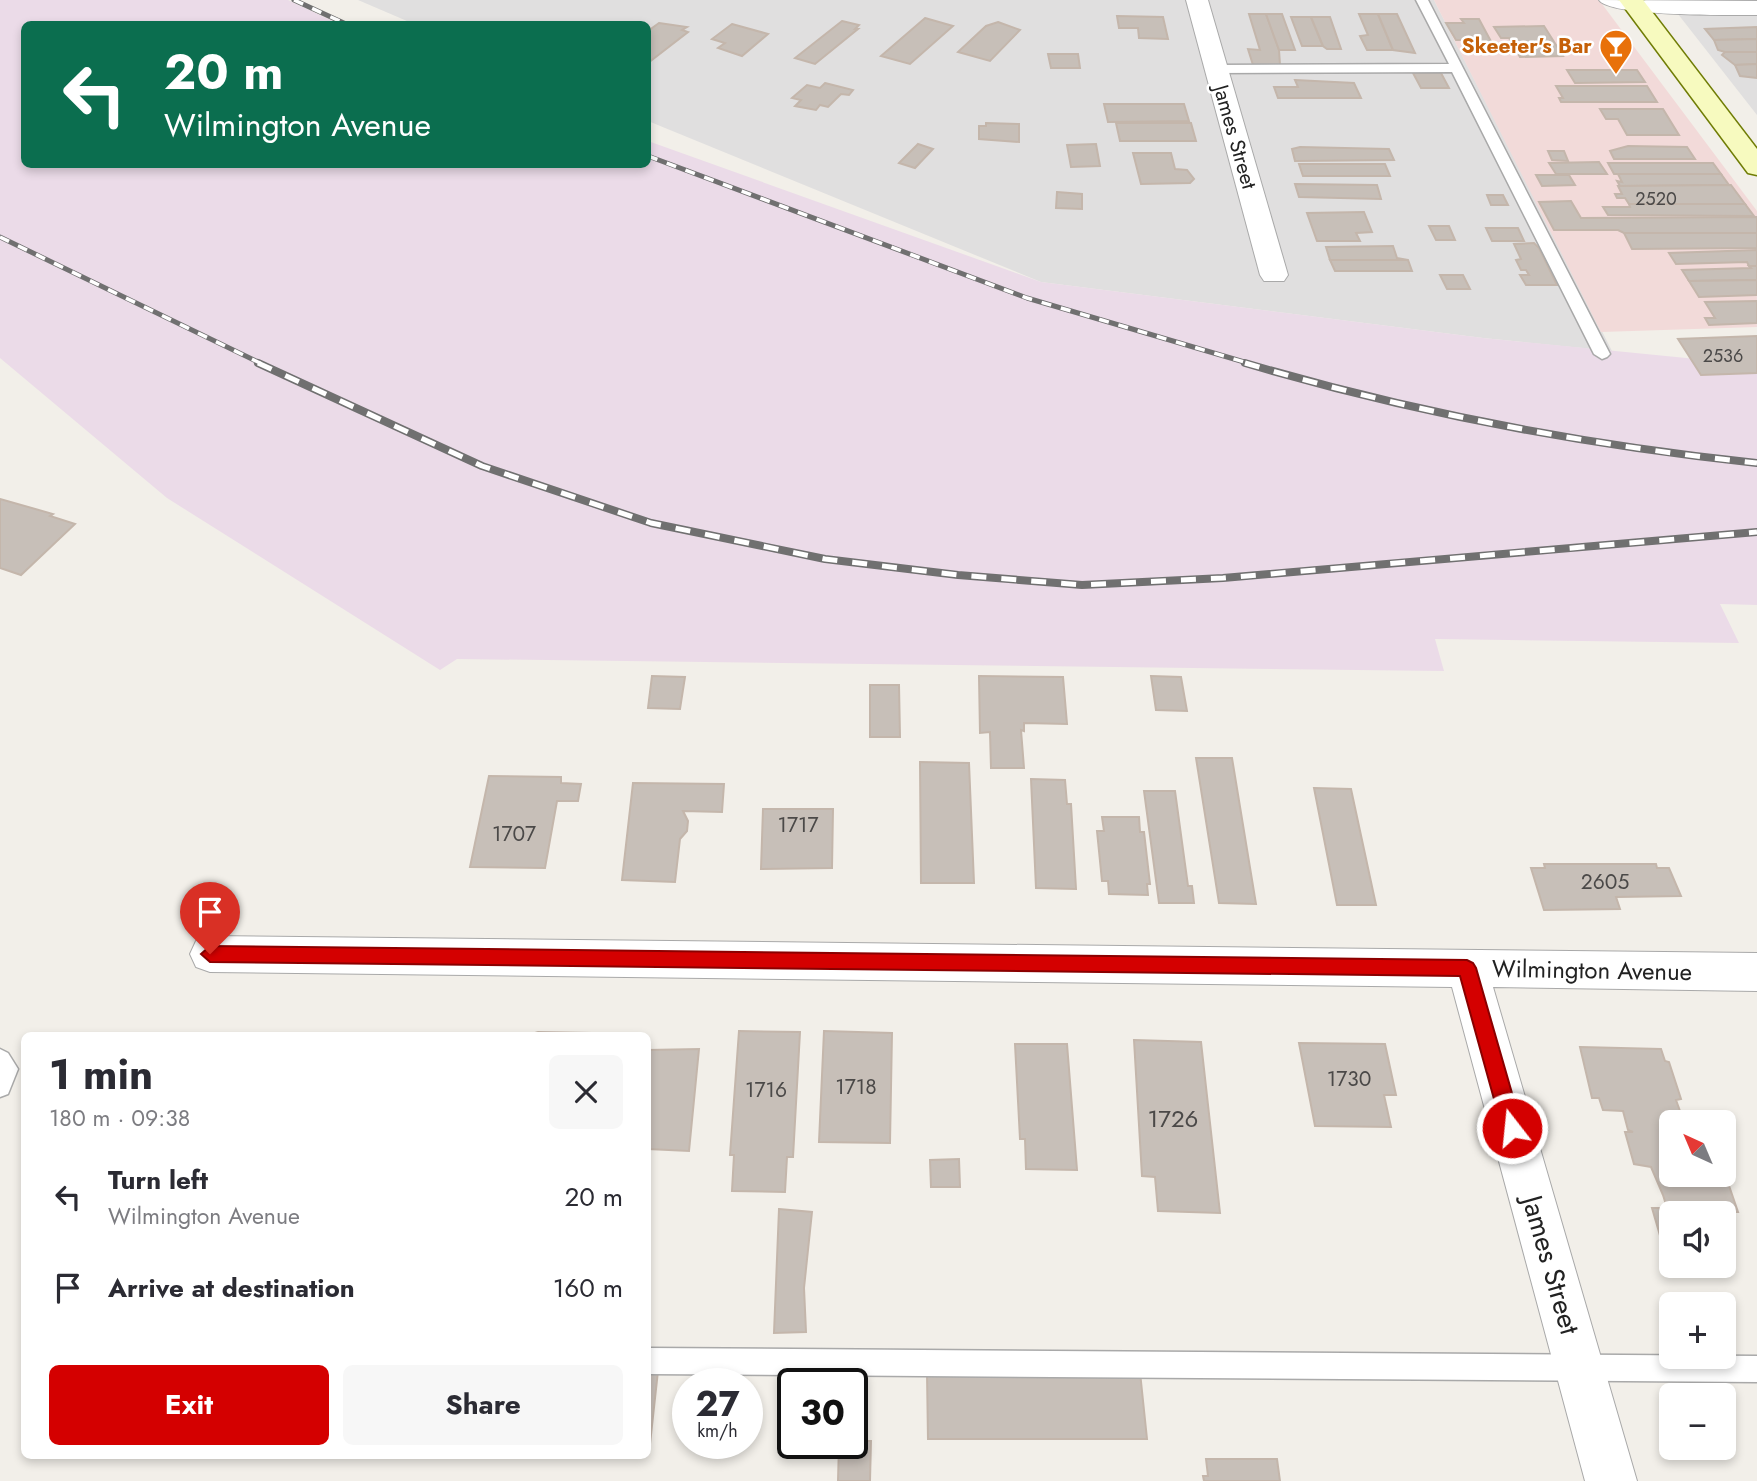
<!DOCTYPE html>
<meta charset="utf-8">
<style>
:root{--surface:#fff;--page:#f7f7f7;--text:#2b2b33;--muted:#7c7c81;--accent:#d40000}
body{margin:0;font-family:Jost,sans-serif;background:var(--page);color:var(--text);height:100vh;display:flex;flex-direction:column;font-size:26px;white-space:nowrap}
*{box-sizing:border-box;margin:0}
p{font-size:23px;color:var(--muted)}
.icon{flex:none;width:38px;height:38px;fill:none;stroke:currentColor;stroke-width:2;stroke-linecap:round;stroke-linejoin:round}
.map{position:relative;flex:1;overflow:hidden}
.drawer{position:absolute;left:21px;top:1032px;width:630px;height:427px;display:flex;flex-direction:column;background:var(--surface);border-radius:10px;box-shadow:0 4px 10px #0003}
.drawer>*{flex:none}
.hud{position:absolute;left:21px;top:21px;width:630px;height:147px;border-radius:10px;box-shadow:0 4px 10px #0003;background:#0b6e4f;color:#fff;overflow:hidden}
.needle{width:46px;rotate:316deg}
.controls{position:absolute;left:1659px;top:1110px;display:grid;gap:14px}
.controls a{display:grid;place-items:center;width:77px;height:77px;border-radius:10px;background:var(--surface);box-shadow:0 4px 10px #0003;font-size:35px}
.speed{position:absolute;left:672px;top:1368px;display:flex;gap:14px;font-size:35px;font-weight:700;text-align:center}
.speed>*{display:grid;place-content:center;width:91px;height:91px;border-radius:50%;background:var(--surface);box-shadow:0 4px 10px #0003;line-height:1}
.speed small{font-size:18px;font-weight:400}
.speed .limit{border:4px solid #111;border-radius:10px;background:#fff;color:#111}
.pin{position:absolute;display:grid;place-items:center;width:60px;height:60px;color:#fff;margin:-72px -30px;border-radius:50% 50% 50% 0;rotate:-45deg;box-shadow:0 0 7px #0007}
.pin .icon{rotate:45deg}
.me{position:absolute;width:77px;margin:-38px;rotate:344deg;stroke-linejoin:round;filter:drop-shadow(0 0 5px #0008)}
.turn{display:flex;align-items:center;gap:24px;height:147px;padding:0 28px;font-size:32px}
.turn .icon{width:91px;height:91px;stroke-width:2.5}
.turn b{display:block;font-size:49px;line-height:60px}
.round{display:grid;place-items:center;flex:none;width:74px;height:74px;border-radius:10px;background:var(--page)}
.head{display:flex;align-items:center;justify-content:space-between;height:119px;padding:0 28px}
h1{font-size:42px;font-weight:700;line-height:52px}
.action{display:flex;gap:14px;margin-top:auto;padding:14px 28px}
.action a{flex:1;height:80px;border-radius:10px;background:var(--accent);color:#fff;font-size:28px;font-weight:700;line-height:80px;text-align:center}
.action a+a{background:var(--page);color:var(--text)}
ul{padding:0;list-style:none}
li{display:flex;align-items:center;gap:21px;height:91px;padding:0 28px}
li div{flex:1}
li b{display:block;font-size:26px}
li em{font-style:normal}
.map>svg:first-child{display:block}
</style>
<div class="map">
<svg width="1757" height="1481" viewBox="0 0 1757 1481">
<rect width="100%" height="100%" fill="#f2efe9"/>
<!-- residential -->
<g fill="#e0dfdf">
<path d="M358,0H1434L1612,351L1483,338L1041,282L648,121V24H414Z"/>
<path d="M1667,0H1757V115Z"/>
</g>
<!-- commercial -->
<path fill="#f2dad9" d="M1434,0H1599L1757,211V327L1601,332Z"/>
<!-- industrial -->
<path fill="#ebdbe8" d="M0,0H288L339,24H24V164H648V141L1041,282L1483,338L1757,365V605L1720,604L1739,643L1435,639L1444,671L457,659L440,670L167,498L0,358Z"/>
<!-- building -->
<g fill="#c7bfb8" stroke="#c4b6ab" stroke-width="2">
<path d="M1249,14H1266L1279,50L1280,65H1253L1248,49L1260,50Z"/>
<path d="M1266,14H1282L1295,50H1279Z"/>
<path d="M1359,14H1378L1393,50H1367L1360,36L1368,35Z"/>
<path d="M1378,14H1397L1415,53L1393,50Z"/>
<path d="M1117,16L1163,17L1168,39L1139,38L1138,28H1119Z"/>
<path d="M1291,17H1311L1323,46H1302Z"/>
<path d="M1311,17H1330L1341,49H1327L1323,46Z"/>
<path d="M925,18L953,26L910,64L881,56Z"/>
<path d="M1461,19H1479L1494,47H1476L1473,40H1456L1446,23H1464Z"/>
<path d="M842,21L859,25L855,29H858L815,64L795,58Z"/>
<path d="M998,22L1020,30L990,61L958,52L986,26Z"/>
<path d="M659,23L687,27L682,30L688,32L648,63V31Z"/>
<path d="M732,24L768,34L742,56L718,48L725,43L712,39Z"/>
<path d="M1544,26L1563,56L1520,57L1509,38H1501L1494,27Z"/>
<path d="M1757,27V39L1714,40L1705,29Z"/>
<path d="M1757,39V52H1725L1718,50L1714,40Z"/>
<path d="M1725,52H1757V64L1735,65L1722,55Z"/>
<path d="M1048,54H1078L1080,68H1051Z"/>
<path d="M1757,64V78L1740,76L1735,65Z"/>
<path d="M1567,70H1637L1645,82L1575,83Z"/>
<path d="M1413,73H1441L1449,88H1421Z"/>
<path d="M1295,80L1354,83L1361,98H1278L1274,87H1298Z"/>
<path d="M825,83L853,90L849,95L841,94L828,107L820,105L816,110L795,106L801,100L792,98L807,85L820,88Z"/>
<path d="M1556,86H1647L1657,102H1561L1559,98H1563Z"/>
<path d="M1104,104H1184L1189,121L1108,122Z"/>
<path d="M1600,109H1663L1679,135H1627L1618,119H1606Z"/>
<path d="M986,123L1019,124V142L979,139V126H986Z"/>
<path d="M1116,123H1191L1196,141H1120Z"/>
<path d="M918,144L933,149L915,168L899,163Z"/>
<path d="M1096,144L1100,166L1071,167L1067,145Z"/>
<path d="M1628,146L1687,147L1695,159H1614L1610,151Z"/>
<path d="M1300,147L1389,149L1394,160L1295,161L1292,149Z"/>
<path d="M1548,151H1564L1568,161L1552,160Z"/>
<path d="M1133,153H1171L1175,169L1187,170L1194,179L1190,183L1141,184Z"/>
<path d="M1599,162L1607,174H1556L1549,163Z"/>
<path d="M1608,163H1713L1721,174H1614Z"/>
<path d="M1299,164H1385L1390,176H1303Z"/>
<path d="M1618,174H1721L1729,185L1620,186L1617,181L1622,182Z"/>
<path d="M1536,175H1569L1575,185L1542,186Z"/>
<path d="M1295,184L1377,185L1381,199L1299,197Z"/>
<path d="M1731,185L1745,204H1629L1625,198H1617L1615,194H1622L1618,186Z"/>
<path d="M1057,192L1082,194V209L1056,208Z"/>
<path d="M1487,195H1503L1508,205H1491Z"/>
<path d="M1571,201L1581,218L1757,217V233H1624L1618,230H1554L1539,202Z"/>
<path d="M1629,204H1745L1754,216L1608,215L1603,207H1630Z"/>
<path d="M1364,212L1372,232L1356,233L1360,241H1317L1307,213Z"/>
<path d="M1429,226H1449L1455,240H1436Z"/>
<path d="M1486,228H1518L1524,241H1492Z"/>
<path d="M1624,233H1757V248L1632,249Z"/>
<path d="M1534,243L1539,248L1557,285H1526L1520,275H1529L1526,270H1521L1516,260L1521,259L1514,244Z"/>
<path d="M1393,246L1397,258L1408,260H1330L1326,247Z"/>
<path d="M1757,250V266H1749L1747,262L1676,264L1669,253Z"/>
<path d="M1330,260H1408L1412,271H1335Z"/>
<path d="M1749,266H1757V280L1689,281L1682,270L1751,268Z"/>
<path d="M1440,275H1463L1470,289H1447Z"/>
<path d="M1757,280V295L1699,297L1689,281Z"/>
<path d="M1757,301V323L1709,325L1705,318H1715L1705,302Z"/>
<path d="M1757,336V373L1701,375L1678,339Z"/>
<path d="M0,499L53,514L50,516L75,524L21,575L0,568Z"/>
<path d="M652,676L685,677L680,709L648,708Z"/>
<path d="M979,676L1063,677L1067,724L1024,723V731L1021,730L1024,768H991L990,732L980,733Z"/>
<path d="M1151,676L1181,677L1187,711L1156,710Z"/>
<path d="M870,685H899L900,737H870Z"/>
<path d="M1196,758H1232L1256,904L1219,903Z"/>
<path d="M920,762L969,763L974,883H921Z"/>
<path d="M489,776L561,777V783L581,784L578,801H557L545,868L470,867Z"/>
<path d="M1031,779L1065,780L1067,804H1071L1076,889L1036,888Z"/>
<path d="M633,783L724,784L722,812L683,811L688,821L687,831L680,839L675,882L622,880Z"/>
<path d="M1314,788L1351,789L1376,905H1337Z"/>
<path d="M1144,791H1175L1188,886H1192L1194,903H1159Z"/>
<path d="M763,809H833L832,868L761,869Z"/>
<path d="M1102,817H1139L1140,832H1144L1150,884H1147L1148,895L1109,894L1108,881H1102L1097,831H1104Z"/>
<path d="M1544,864H1656L1657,868H1669L1681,896L1616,897L1620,909L1544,910L1531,868H1545Z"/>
<path d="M739,1031L800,1032L793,1157H787L785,1192L732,1191L734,1155H730Z"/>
<path d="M824,1031L892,1033L890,1143L819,1142Z"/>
<path d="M416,1033H424L498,1035L416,1036Z"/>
<path d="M535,1033L538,1032L591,1033V1036H535Z"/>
<path d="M1134,1040L1201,1042L1220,1213L1158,1211L1155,1177L1142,1176Z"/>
<path d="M1299,1043L1385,1044L1396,1095H1384L1391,1127L1315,1126Z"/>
<path d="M1015,1044H1067L1077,1170L1026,1169L1025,1139H1020Z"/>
<path d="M1580,1047L1661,1049L1665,1061L1669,1062L1681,1099L1676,1100L1684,1122H1671V1174H1724V1171L1738,1212L1671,1211V1263H1668L1652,1208H1667L1663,1195L1651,1167L1634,1164L1625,1132H1633L1628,1130L1623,1111L1603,1110L1599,1098H1592Z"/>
<path d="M699,1049L689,1151L648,1149V1050Z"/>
<path d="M959,1159L960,1187H931L930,1160Z"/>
<path d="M779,1209L812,1212L804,1288L806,1332L774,1333Z"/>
<path d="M648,1370L658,1371L650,1444H648Z"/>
<path d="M1140,1372L1147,1439H928L927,1373Z"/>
<path d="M852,1441H871L870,1481H838L839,1444H852Z"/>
<path d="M1206,1459H1277L1280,1481H1204L1203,1476H1208Z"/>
</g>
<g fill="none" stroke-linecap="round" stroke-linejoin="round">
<defs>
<g id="lane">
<path d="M1416,0H1428L1610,354L1607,357L1602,359L1594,354L1452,72L1216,73L1210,69L1216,65L1449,64Z"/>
<path d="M0,1049L8,1053L18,1069L8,1094L0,1097Z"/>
<path d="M648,1348L1757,1356V1382L648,1374Z"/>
</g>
<g id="street">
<path d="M1186,0H1208L1288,275L1284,281H1264L1260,275Z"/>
<path d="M1599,0L1757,1V15C1732,15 1610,17 1599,0Z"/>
<path d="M210,936L1757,953V991L1493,987L1637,1481H1585L1452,987L210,972L196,967L190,954L196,941Z"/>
</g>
<path id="secondary" d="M1619,0H1643L1757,149V175L1748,173Z"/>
</defs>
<!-- lane casing -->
<use href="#lane" stroke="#a9a9a9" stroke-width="3"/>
<!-- street casing -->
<use href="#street" stroke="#a9a9a9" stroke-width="2"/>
<!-- secondary casing -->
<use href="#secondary" stroke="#707d05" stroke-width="3"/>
<!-- lane -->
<use href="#lane" fill="#fff" fill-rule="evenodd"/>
<!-- street -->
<use href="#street" fill="#fff" fill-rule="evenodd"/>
<!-- secondary -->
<use href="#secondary" fill="#f7fabf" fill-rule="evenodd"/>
<defs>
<g id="rail-far1">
<path d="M294,0L346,24"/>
<path d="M648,156L1027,298L1251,364"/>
<path d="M0,237L262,364"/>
</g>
<g id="rail">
<path d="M258,363L482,466L651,523L825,559L958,575L1082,585L1223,578L1757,532"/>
<path d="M1245,363C1411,412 1585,445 1757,463"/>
</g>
</defs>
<!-- rail-far1 casing -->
<use href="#rail-far1" stroke="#707070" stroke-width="5"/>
<!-- rail casing -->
<use href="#rail" stroke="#707070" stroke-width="8"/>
<!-- rail-far1 -->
<use href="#rail-far1" stroke="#fff" stroke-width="3.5" stroke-dasharray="10" stroke-linecap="butt"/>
<!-- rail -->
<use href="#rail" stroke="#fff" stroke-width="5" stroke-dasharray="15" stroke-linecap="butt"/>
</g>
<!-- route -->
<path fill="#d40000" stroke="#8a0000" stroke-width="2" d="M210,946L1467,960L1473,963L1476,968L1522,1128L1519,1135L1512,1137L1505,1135L1502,1128L1460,976L210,962L201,954Z"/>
<!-- icons -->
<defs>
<symbol id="bar-pin" viewBox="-11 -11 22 30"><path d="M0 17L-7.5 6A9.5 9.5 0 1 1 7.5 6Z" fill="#e8710a" stroke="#fff"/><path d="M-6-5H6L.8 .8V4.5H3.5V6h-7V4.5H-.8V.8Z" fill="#fff"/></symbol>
</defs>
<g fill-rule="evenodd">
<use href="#bar-pin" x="1597" y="27" width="38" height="52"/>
</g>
<g text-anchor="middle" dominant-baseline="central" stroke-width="5" stroke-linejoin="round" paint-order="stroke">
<!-- far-number labels -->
<g font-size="18" fill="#4b4948">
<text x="1656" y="199">2520</text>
<text x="1723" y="356">2536</text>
</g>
<!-- far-food labels -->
<g font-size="21" font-weight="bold" fill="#c56008" stroke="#fff" text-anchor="end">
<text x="1592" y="46">Skeeter's Bar</text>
</g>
<!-- far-street labels -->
<g font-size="21" fill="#222" stroke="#fff">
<text transform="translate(1235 137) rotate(74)">James Street</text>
</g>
<!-- number labels -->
<g font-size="21" fill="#4b4948">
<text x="798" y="825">1717</text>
<text x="514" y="834">1707</text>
<text x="1605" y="882">2605</text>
<text x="1349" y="1079">1730</text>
<text x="856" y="1087">1718</text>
<text x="766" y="1090">1716</text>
</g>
<!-- street labels -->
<g font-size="24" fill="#222" stroke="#fff">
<text transform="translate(1592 970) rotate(1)">Wilmington Avenue</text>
</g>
<!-- near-number labels -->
<g font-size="24" fill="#4b4948">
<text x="1173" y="1118">1726</text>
</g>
<!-- near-street labels -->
<g font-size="28" fill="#222" stroke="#fff">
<text transform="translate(1551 1265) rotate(74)">James Street</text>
</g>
</g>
</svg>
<div class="controls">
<a><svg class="needle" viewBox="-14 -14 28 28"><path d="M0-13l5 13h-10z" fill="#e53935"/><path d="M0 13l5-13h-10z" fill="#7c7c81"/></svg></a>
<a><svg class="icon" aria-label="sound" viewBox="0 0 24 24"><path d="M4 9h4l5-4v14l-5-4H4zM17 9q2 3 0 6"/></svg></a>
<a>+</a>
<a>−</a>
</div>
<div class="speed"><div>27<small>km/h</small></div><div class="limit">30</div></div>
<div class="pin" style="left:210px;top:954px;background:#d93025"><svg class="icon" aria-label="arrive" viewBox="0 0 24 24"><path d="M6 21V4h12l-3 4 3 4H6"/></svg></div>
<svg class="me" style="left:1512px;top:1128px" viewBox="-20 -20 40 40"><circle r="17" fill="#d40000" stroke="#fff" stroke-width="3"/><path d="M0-11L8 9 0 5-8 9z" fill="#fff"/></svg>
<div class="hud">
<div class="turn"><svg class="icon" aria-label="left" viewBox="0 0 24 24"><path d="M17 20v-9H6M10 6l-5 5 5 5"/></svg><div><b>20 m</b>Wilmington Avenue</div></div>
</div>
<section class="drawer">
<div class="head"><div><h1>1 min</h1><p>180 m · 09:38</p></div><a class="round"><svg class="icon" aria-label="close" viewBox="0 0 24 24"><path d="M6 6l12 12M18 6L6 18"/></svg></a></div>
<ul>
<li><svg class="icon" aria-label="left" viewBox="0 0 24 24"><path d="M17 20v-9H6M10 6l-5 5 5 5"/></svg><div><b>Turn left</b><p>Wilmington Avenue</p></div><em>20 m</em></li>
<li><svg class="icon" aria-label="arrive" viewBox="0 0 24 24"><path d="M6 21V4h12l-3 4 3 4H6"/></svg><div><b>Arrive at destination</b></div><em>160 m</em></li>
</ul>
<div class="action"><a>Exit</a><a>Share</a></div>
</section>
</div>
